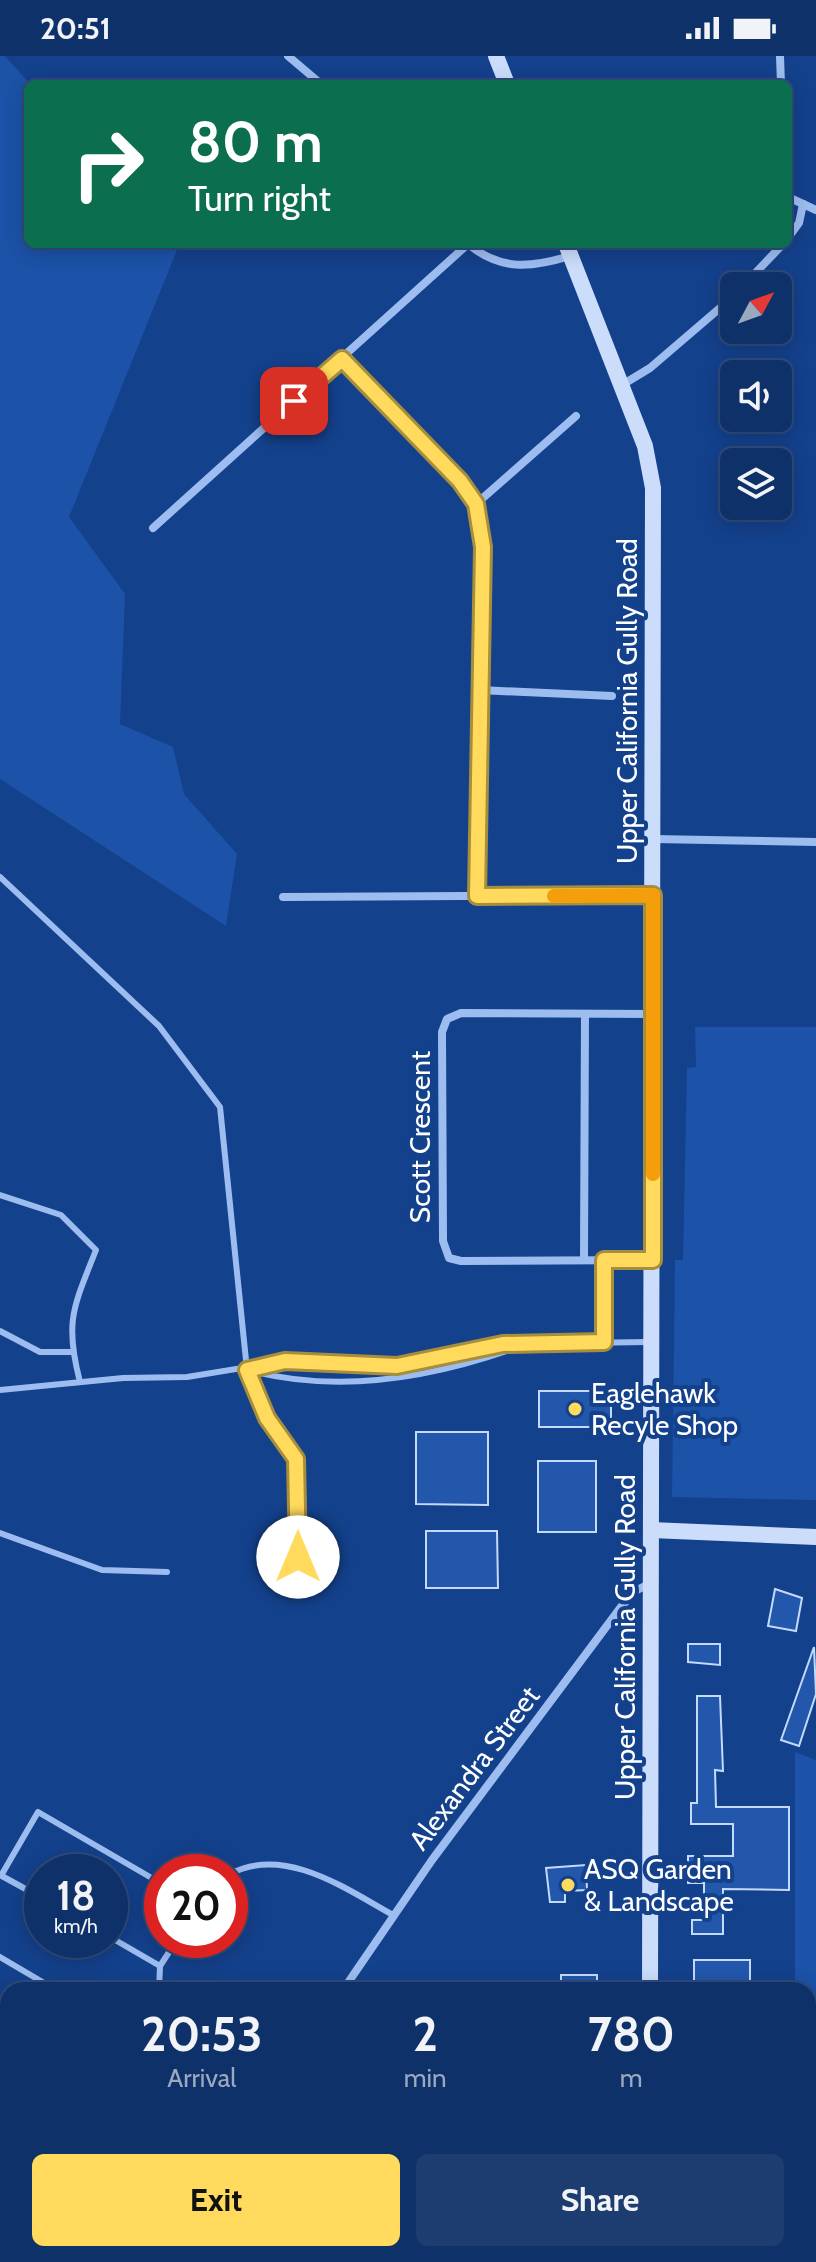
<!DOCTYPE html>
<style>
:root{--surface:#0f3169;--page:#1d3d71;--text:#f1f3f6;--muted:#9ba9c0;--line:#2f4c7d;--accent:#ffda5c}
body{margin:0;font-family:Cabin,sans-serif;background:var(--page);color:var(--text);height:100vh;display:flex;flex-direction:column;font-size:30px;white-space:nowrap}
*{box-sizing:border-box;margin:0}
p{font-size:26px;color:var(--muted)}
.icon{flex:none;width:44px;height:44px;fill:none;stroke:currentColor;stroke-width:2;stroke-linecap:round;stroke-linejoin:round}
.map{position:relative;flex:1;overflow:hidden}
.details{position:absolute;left:0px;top:1926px;width:816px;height:280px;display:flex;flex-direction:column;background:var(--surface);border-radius:24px 24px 0 0;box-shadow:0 4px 20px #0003,0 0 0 2px var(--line)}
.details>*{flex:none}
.hud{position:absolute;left:24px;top:24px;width:768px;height:168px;border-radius:12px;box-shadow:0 4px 20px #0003,0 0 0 2px var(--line);background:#0b6e4f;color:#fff;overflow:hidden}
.needle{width:52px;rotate:49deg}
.fabs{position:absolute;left:720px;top:216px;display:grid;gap:16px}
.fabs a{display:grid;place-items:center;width:72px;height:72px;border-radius:12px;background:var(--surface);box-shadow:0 4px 20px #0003,0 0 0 2px var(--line);font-size:40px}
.speed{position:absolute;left:24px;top:1798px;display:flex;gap:16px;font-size:40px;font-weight:700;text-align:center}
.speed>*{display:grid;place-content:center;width:104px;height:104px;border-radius:50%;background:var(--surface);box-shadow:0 4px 20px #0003,0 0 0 2px var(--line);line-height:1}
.speed small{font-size:20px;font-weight:400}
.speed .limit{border:12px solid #d22;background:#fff;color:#111}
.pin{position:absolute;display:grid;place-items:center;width:68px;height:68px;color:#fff;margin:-34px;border-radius:16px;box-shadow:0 4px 12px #0006}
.me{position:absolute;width:88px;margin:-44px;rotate:0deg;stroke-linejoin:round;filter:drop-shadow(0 0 6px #0008)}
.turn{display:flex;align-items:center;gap:28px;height:168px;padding:0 32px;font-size:36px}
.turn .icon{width:104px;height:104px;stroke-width:2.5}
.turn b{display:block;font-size:56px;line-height:68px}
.eta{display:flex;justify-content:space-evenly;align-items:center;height:136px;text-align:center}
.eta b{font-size:48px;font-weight:700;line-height:56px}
.button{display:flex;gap:16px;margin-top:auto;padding:16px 32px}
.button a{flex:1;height:92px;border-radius:12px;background:var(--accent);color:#111;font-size:32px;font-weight:700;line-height:92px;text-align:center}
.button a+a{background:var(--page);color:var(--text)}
.status{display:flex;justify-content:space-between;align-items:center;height:56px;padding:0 40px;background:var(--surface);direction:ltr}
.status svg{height:22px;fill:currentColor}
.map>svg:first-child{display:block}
</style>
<div class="status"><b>20:51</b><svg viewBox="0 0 49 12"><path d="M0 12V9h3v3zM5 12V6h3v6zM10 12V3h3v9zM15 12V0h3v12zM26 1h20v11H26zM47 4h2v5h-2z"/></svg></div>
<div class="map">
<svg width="816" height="2206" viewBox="0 0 816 2206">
<rect width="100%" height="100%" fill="#14418c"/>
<!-- green -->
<g fill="#1c52a7">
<path d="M0,0H5L30,28L28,188H172L177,194L69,461L125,538L120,668L173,691L184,738L237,798L226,870L0,723Z"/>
<path d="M695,971H816V1444L672,1441L675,1204H683L687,1012L696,1011Z"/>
<path d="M795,1696L816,1704V2206H666L667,2198H808V1934H795Z"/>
<path d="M225,2198H485L486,2206H222Z"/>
</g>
<!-- building -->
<g fill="#2257ac" stroke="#c4dafc" stroke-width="2">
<rect x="539" y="1335" width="72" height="36"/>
<path d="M416,1376H488V1449L416,1448Z"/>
<rect x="538" y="1405" width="58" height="71"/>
<path d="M426,1475H497L498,1532H426Z"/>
<path d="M775,1533L802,1542L796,1575L768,1570Z"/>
<path d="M688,1588H720V1609L688,1606Z"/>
<path d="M814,1591L816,1638L799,1690L781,1684Z"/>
<path d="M697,1640H720L723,1715L715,1714L716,1751H789V1834L723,1833V1878H692V1864H704V1827H688V1800H733V1768H691V1747H697Z"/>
<path d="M586,1809L587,1834L565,1835V1846H550L546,1812Z"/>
<rect x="694" y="1904" width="56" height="29"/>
<rect x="561" y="1919" width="36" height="15"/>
</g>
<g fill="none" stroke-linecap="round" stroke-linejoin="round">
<!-- lane -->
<g stroke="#9dbdf0" stroke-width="6">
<path d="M0,821L159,970L220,1051L247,1314L267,1362L296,1403L298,1412V1501L289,1531"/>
<path d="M0,1139L61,1159L96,1194C74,1250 64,1265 80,1326"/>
<path d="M0,1275L40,1296H72"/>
<path d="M604,1286V1204"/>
<path d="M251,1315C341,1338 432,1322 518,1291"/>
<path d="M0,1334L123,1322L187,1321L285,1305L410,1309L503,1288L648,1286"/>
<path d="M0,1477L102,1514L167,1516"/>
<path d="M2,1818L38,1756L162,1828"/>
<path d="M230,1818C285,1789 346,1833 393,1859"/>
<path d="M0,1819L42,1842"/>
<path d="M110,1881L160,1910"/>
<path d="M0,1901L56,1934"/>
<path d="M159,1934L160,1910L177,1884"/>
<path d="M493,2198L494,2206"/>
<path d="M87,2206L90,2198"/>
<path d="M123,2206L134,2198"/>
</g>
<!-- street -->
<g stroke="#9dbdf0" stroke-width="8">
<path d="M288,0L321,28"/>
<path d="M780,0L781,28"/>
<path d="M788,141L816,154"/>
<path d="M788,182L799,167L803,148"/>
<path d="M468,188C501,215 531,212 570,200"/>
<path d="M743,230L783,188"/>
<path d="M342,303L470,438L480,460L483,491L477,840"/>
<path d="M622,329L650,312L734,240"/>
<path d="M476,448L576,360"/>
<path d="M153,472L468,188"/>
<path d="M479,634L612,640"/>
<path d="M653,783L816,786"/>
<path d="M283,841L653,839"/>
<path d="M584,1204L585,958"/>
<path d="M652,1204L461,1205L449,1202L443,1185L442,976L447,963L461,957L653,958"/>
<path d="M343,1934L432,1804L621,1551L635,1535L651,1527"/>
<path d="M206,2206L208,2198"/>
</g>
<!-- secondary -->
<g stroke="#cbddfb" stroke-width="16">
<path d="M496,0L507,28"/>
<path d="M566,188L645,390L653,432L650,1934"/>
<path d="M651,1474L816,1481"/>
<path d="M649,2206V2198"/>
</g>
</g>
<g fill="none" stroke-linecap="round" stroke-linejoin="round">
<defs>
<path id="route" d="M294,345L342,303L460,425L476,448L483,491L477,840L653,839V1204H604V1286L503,1288L397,1310L285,1305L247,1314L267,1362L296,1403L298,1501"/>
</defs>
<!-- route casing -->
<use href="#route" stroke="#a68e3c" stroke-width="20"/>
<!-- route -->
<use href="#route" stroke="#ffda5c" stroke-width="14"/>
<!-- slow -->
<path stroke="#f59e0b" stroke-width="14" d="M554,840L653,839V1118"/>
</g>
<!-- markers -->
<g fill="#ffda5c" stroke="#14418c" stroke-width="3">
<circle cx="575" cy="1353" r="8"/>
<circle cx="568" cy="1829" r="8"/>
</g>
<g text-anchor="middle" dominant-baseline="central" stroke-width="8" stroke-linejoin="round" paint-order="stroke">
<!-- street labels -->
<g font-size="28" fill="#fff" stroke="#14418c">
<text transform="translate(627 645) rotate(-90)">Upper California Gully Road</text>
<text transform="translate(420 1081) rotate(-90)">Scott Crescent</text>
<text transform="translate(625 1581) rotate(-90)">Upper California Gully Road</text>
<text transform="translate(474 1712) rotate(-53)">Alexandra Street</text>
</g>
<!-- poi labels -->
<g font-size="28" fill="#fff" stroke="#14418c" text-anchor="start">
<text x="591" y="1337">Eaglehawk<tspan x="591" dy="32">Recyle Shop</tspan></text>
<text x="584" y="1813">ASQ Garden<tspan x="584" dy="32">&amp; Landscape</tspan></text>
</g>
</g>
</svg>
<div class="fabs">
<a><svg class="needle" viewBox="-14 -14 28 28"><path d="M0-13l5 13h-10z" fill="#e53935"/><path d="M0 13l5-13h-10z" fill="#9ba9c0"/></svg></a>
<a><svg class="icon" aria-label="sound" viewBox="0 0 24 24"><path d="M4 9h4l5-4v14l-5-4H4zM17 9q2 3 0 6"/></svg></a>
<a><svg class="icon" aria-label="layers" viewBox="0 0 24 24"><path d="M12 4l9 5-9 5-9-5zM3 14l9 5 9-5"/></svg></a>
</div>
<div class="speed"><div>18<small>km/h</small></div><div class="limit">20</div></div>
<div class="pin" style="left:294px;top:345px;background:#d93025"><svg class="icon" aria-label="arrive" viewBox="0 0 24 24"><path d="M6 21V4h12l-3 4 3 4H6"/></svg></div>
<svg class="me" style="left:298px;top:1501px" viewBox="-20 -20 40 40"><circle r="19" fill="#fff"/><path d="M0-13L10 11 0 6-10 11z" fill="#ffda5c"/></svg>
<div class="hud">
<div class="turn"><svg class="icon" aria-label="right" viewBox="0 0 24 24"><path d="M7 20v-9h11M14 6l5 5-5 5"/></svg><div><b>80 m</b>Turn right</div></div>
</div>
<section class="details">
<div class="eta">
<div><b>20:53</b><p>Arrival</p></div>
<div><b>2</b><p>min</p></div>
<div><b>780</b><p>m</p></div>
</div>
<div class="button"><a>Exit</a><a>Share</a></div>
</section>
</div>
